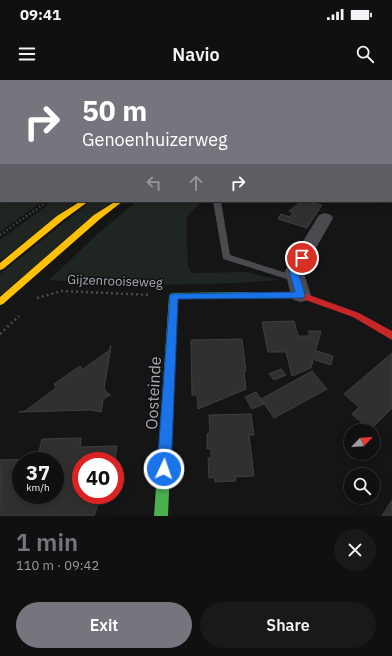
<!DOCTYPE html>
<meta charset="utf-8">
<style>
:root{--surface:#101010;--page:#191919;--text:#f1f3f6;--muted:#9c9d9f;--line:#303030;--accent:#75767d}
body{margin:0;font-family:"IBM Plex Sans",sans-serif;background:var(--page);color:var(--text);height:100vh;display:flex;flex-direction:column;font-size:15px;white-space:nowrap}
*{box-sizing:border-box;margin:0}
p{font-size:13px;color:var(--muted)}
.icon{flex:none;width:22px;height:22px;fill:none;stroke:currentColor;stroke-width:2;stroke-linecap:round;stroke-linejoin:round}
.map{position:relative;height:436px;overflow:hidden}
.drawer{display:flex;flex-direction:column;background:var(--surface);flex:1}
.drawer>*{flex:none}
.hud{position:absolute;left:0px;top:0px;width:392px;height:122px;box-shadow:0 2px 10px #0003,0 0 0 1px var(--line);background:#75767d;color:#fff;overflow:hidden}
.needle{width:26px;rotate:65deg}
.tools{position:absolute;left:344px;top:344px;display:grid;gap:8px}
.tools a{display:grid;place-items:center;width:36px;height:36px;border-radius:50%;background:var(--surface);box-shadow:0 2px 10px #0003,0 0 0 1px var(--line);font-size:20px}
.speed{position:absolute;left:12px;top:372px;display:flex;gap:8px;font-size:20px;font-weight:700;text-align:center}
.speed>*{display:grid;place-content:center;width:52px;height:52px;border-radius:50%;background:var(--surface);box-shadow:0 2px 10px #0003,0 0 0 1px var(--line);line-height:1}
.speed small{font-size:10px;font-weight:400}
.speed .limit{border:6px solid #d22;background:#fff;color:#111}
.pin{position:absolute;display:grid;place-items:center;width:34px;height:34px;color:#fff;margin:-17px;border:2px solid #fff;border-radius:50%;box-shadow:0 1px 4px #0007}
.me{position:absolute;width:44px;margin:-22px;rotate:3deg;stroke-linejoin:round;filter:drop-shadow(0 0 3px #0008)}
.turn{display:flex;align-items:center;gap:14px;height:84px;padding:0 16px;font-size:18px}
.turn .icon{width:52px;height:52px;stroke-width:2.5}
.turn b{display:block;font-size:28px;line-height:34px}
.lanes{display:flex;align-items:center;height:38px;padding:0 16px;background:#0003;justify-content:center;gap:20px;direction:ltr}
.lanes .off{opacity:.35}
.round{display:grid;place-items:center;flex:none;width:42px;height:42px;border-radius:21px;background:var(--page)}
.overview{display:flex;align-items:center;justify-content:space-between;height:68px;padding:0 16px}
h1{font-size:24px;font-weight:600;line-height:30px;color:var(--accent)}
.primary-button{display:flex;gap:8px;margin-top:auto;padding:8px 16px}
.primary-button a{flex:1;height:46px;border-radius:24px;background:var(--accent);color:#fff;font-size:16px;font-weight:600;line-height:46px;text-align:center}
.primary-button a+a{background:var(--page);color:var(--text)}
.status{display:flex;justify-content:space-between;align-items:center;height:28px;padding:0 20px;background:var(--surface);direction:ltr}
.status svg{height:11px;fill:currentColor}
header{display:flex;justify-content:space-between;align-items:center;height:52px;padding:0 16px;background:var(--surface);font-size:18px;font-weight:600}
.map>svg:first-child{display:block}
</style>
<div class="status"><b>09:41</b><svg viewBox="0 0 49 12"><path d="M0 12V9h3v3zM5 12V6h3v6zM10 12V3h3v9zM15 12V0h3v12zM26 1h20v11H26zM47 4h2v5h-2z"/></svg></div>
<header><svg class="icon" aria-label="menu" viewBox="0 0 24 24"><path d="M4 6h16M4 12h16M4 18h16"/></svg>Navio<svg class="icon" aria-label="search" viewBox="0 0 24 24"><circle cx="10" cy="10" r="6"/><path d="M15 15l6 6"/></svg></header>
<div class="map">
<svg width="392" height="436" viewBox="0 0 392 436">
<rect width="100%" height="100%" fill="#151516"/>
<!-- green -->
<g fill="#1f2520">
<path d="M0,0H311L1,1V121H43L0,152Z"/>
<path d="M53,121H78L0,181V160Z"/>
<path d="M91,121H113L0,216V194Z"/>
<path d="M137,121H202L186,138L188,187L192,193L246,192L279,200C203,206 125,206 49,200L102,150Z"/>
</g>
<g fill="none" stroke-linecap="round" stroke-linejoin="round">
<!-- stream -->
<rect fill="#2d3439" fill-rule="evenodd" x="391" y="6" width="1" height="2"/>
</g>
<!-- building -->
<g fill="#303031" stroke="#3e3f42" fill-rule="evenodd">
<path d="M302,121L322,125L307,148L278,139L281,134L290,137L293,132L289,131Z"/>
<path d="M294,241L298,256H310L308,251H321L311,288L292,296L286,272H268L262,242Z"/>
<path d="M242,259L246,291H244L246,309L198,329L197,315H192L191,260Z"/>
<path d="M110,266H111L104,309L111,316L109,315L102,321L103,322L101,332L91,330L19,332L25,331L56,308L54,304L80,286L83,289L110,270Z"/>
<path d="M317,271L333,276L331,285L315,280Z"/>
<path d="M392,273V328L370,350L352,334L359,327L344,314Z"/>
<path d="M281,289L286,295L274,300L269,294Z"/>
<path d="M312,291L327,309L274,338L261,319Z"/>
<path d="M256,312L264,324L252,329L245,317Z"/>
<path d="M251,334L254,355H249L254,396L235,397L236,401L215,402L214,397L209,398L208,378H211V369H207V354L210,353L209,335Z"/>
<path d="M81,358L80,367L117,366L115,381H81V415H101L94,436H0V428L2,424H0V380L37,379L42,359ZM21,381H55V415H21Z"/>
<path d="M392,420V436H382Z"/>
</g>
<g fill="none" stroke-linecap="round" stroke-linejoin="round">
<!-- path-far1 -->
<path stroke="#4b4c4f" stroke-width="2" stroke-dasharray="1.5 2.5" stroke-linecap="butt" d="M0,155L48,121"/>
<!-- path -->
<g stroke="#4b4c4f" stroke-width="2.5" stroke-dasharray="2 3" stroke-linecap="butt">
<path d="M37,218L62,211L151,215"/>
<path d="M0,254L19,236"/>
</g>
<!-- lane -->
<path fill="#4a4b4e" fill-rule="evenodd" d="M213,121H221L230,175L299,197L301,199L299,201H293L223,179Z"/>
<!-- street -->
<path fill="#4a4b4e" fill-rule="evenodd" d="M325,133L331,135L333,138L303,191L311,215L308,220L301,222L294,220L291,215L285,191L319,135Z"/>
<!-- fast -->
<path fill="#4caf50" fill-rule="evenodd" d="M247,212L251,215L247,218L177,219L168,436H154L169,216L173,213Z"/>
<!-- slow -->
<g fill="#ffc107" fill-rule="evenodd">
<path d="M81,121H89L63,140L3,189L0,190V183L57,136Z"/>
<path d="M116,121H123L100,139L3,224L0,225V217L94,135Z"/>
</g>
<!-- jam -->
<path fill="#c62828" fill-rule="evenodd" d="M247,212H301L359,233L392,251V260L353,237L300,218H247L243,215Z"/>
</g>
<!-- route -->
<path fill="#1a73e8" stroke="#114b97" d="M302,175L306,178L298,191L305,215L304,218L178,219L171,389L169,394L164,395L159,394L157,389L170,214L295,212L289,191L299,176Z"/>
<g text-anchor="middle" dominant-baseline="central" stroke-width="3" stroke-linejoin="round" paint-order="stroke">
<!-- street labels -->
<g font-size="13" fill="#a8abb5" stroke="#101011">
<text transform="translate(115 201) rotate(2)">Gijzenrooiseweg</text>
</g>
<!-- near-street labels -->
<g font-size="16" fill="#a8abb5" stroke="#101011">
<text transform="translate(153 313) rotate(-87)">Oosteinde</text>
</g>
</g>
</svg>
<div class="tools">
<a><svg class="needle" viewBox="-14 -14 28 28"><path d="M0-13l5 13h-10z" fill="#e53935"/><path d="M0 13l5-13h-10z" fill="#9c9d9f"/></svg></a>
<a><svg class="icon" aria-label="search" viewBox="0 0 24 24"><circle cx="10" cy="10" r="6"/><path d="M15 15l6 6"/></svg></a>
</div>
<div class="speed"><div>37<small>km/h</small></div><div class="limit">40</div></div>
<div class="pin" style="left:302px;top:178px;background:#d93025"><svg class="icon" aria-label="arrive" viewBox="0 0 24 24"><path d="M6 21V4h12l-3 4 3 4H6"/></svg></div>
<svg class="me" style="left:164px;top:389px" viewBox="-20 -20 40 40"><circle r="17" fill="#1a73e8" stroke="#fff" stroke-width="3"/><path d="M0-11L8 9 0 5-8 9z" fill="#fff"/></svg>
<div class="hud">
<div class="turn"><svg class="icon" aria-label="right" viewBox="0 0 24 24"><path d="M7 20v-9h11M14 6l5 5-5 5"/></svg><div><b>50 m</b>Genoenhuizerweg</div></div>
<div class="lanes"><svg class="icon off" aria-label="left" viewBox="0 0 24 24"><path d="M17 20v-9H6M10 6l-5 5 5 5"/></svg><svg class="icon off" aria-label="ahead" viewBox="0 0 24 24"><path d="M12 20V5M6 11l6-6 6 6"/></svg><svg class="icon" aria-label="right" viewBox="0 0 24 24"><path d="M7 20v-9h11M14 6l5 5-5 5"/></svg></div>
</div>
</div>
<section class="drawer">
<div class="overview"><div><h1>1 min</h1><p>110 m · 09:42</p></div><a class="round"><svg class="icon" aria-label="close" viewBox="0 0 24 24"><path d="M6 6l12 12M18 6L6 18"/></svg></a></div>
<div class="primary-button"><a>Exit</a><a>Share</a></div>
</section>
